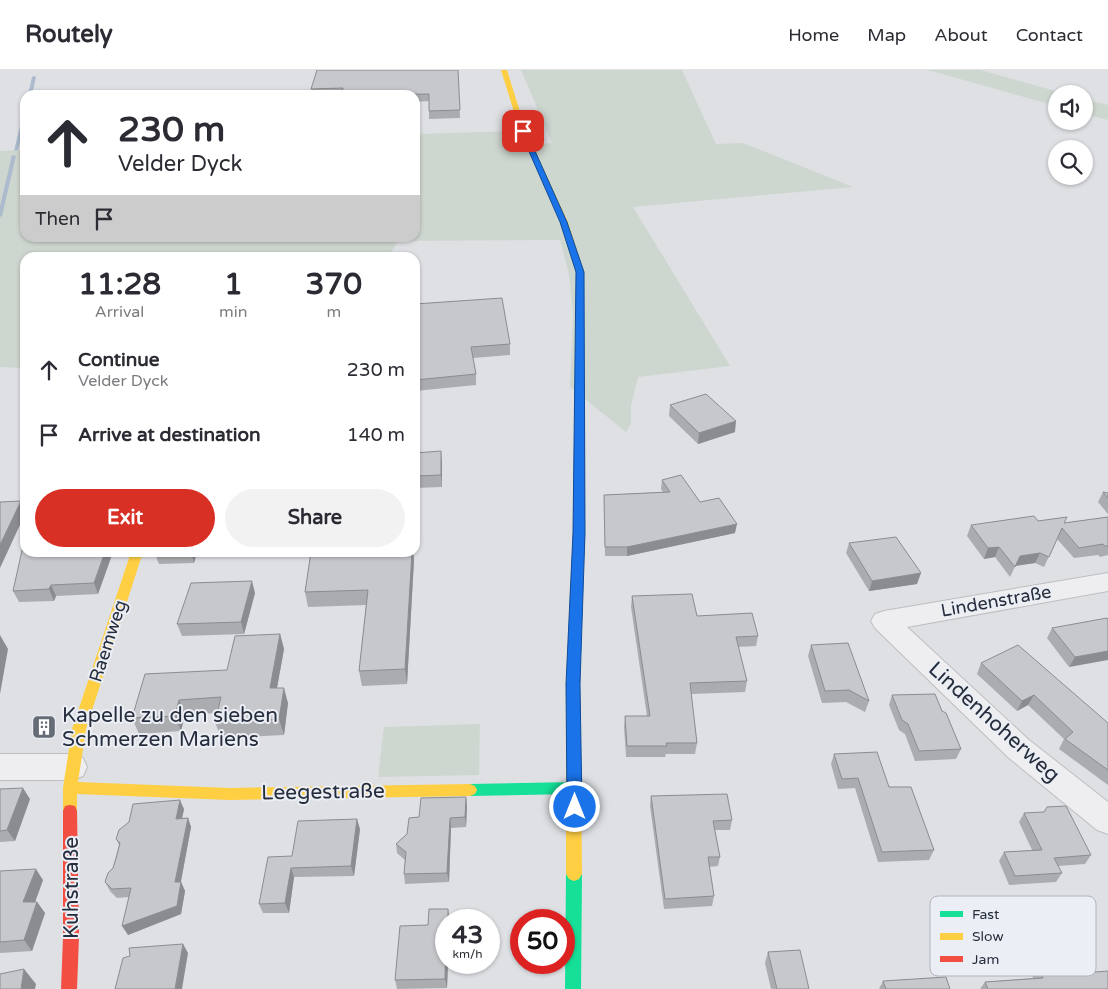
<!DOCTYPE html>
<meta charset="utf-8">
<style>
:root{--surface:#fff;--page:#f2f2f3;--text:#2b2b33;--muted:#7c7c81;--line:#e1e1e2;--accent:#d93025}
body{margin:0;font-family:"Varela Round",sans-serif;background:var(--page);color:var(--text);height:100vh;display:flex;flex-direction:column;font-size:19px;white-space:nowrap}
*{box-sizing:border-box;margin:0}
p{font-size:16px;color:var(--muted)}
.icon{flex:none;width:28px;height:28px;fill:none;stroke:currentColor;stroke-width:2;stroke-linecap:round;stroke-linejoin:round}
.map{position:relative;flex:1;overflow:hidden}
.drawer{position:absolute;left:20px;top:182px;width:400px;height:305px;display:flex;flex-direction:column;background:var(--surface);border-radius:15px;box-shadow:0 1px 4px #0004}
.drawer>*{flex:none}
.top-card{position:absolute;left:20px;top:20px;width:400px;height:152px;border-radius:15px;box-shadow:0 1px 4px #0004;background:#fff;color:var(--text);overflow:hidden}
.fabs{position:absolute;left:1048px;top:15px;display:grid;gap:10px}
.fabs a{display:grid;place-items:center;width:45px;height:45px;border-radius:50%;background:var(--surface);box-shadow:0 1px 4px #0004;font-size:25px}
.speed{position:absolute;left:435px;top:839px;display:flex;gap:10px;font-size:25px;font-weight:700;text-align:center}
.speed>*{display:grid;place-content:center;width:65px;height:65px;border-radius:50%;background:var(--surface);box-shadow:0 1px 4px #0004;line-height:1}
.speed small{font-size:12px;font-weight:400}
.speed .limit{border:8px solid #d22;background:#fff;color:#111}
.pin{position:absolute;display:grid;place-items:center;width:42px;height:42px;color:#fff;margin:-21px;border-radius:10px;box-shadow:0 2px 8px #0006}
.me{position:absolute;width:55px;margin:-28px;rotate:0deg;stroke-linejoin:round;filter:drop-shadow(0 0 4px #0008)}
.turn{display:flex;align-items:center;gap:18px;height:105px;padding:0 15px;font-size:22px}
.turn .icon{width:65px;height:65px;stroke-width:2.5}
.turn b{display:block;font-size:35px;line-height:42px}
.then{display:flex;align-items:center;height:48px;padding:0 15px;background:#0003;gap:10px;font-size:19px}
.eta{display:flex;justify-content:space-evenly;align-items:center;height:85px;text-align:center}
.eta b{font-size:30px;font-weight:800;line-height:35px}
.button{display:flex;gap:10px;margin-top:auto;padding:10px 15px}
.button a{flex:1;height:58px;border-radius:30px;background:var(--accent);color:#fff;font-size:20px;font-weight:800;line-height:58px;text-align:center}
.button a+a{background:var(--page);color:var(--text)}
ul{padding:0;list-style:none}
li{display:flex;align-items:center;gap:15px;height:65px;padding:0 15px}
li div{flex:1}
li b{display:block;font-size:19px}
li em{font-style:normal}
header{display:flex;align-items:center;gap:30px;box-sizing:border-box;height:70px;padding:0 25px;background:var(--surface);border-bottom:1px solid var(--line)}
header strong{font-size:24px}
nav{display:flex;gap:28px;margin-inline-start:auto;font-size:18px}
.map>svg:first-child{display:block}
</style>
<header>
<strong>Routely</strong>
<nav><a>Home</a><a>Map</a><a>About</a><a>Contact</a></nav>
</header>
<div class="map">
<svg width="1108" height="919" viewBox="0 0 1108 919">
<rect width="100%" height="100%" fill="#dee0e4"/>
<!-- green -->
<g fill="#ced7cf">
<path d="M521,0H682L716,74L743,73L853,117L633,137L730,296L638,307L631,336V353L626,362L570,317L573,244L569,204L560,170L398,171L388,188H25V298L0,297V81L25,80V168H415V64L523,61L527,76L552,73Z"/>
<path d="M928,0H980L1066,24H1056V36Z"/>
<path d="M1084,29L1108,35V50L1084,44Z"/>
<path d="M480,654L479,705L378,707L384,657Z"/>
</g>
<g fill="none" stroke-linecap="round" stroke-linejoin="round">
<!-- stream -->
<g fill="#acbcce" fill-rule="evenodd">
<path d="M34,6L36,7L32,25H28L32,7Z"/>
<path d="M25,43V52L18,80L14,81L23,44Z"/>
<path d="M12,85L16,86L2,146L0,147V136Z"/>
</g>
<defs>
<g id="street">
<path d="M1108,503V521L907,557L1029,670L1108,732V764L1097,760L1009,688L875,558L871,551L875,544L884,541Z"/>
<path d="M0,684H72L83,688L87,697L83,706L72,710H0Z"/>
</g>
</defs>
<!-- street casing -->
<use href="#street" stroke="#bdbec2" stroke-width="2"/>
<!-- street -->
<use href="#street" fill="#eeeef0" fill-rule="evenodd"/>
<!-- fast -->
<g fill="#16e098" fill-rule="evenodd">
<path d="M575,712L580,714L582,718L580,722L575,724L470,726L465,724L463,720L465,716L470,714Z"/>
<path d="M574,797L579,799L582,804L581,919H565L566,804L569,799Z"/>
</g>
<!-- slow -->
<g fill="#ffcf43" fill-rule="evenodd">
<path d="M501,0H507L526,61L568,152L584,202L583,319H577L575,317L576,202L560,152L520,61Z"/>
<path d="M131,482H143L86,659L78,712L230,718L470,714L475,716L477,720L475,724L470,726L230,730L77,724V741L75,746L70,747L65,746L63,741V718L72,659Z"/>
<path d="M575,551L579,553L581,556L580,614L582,804L579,809L574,811L569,809L566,804V614L569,556L571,553Z"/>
</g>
<!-- jam -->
<g fill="#f24e42" fill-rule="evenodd">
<path d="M580,314L585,317V463L581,556L579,559H571L569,556L573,463L575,317Z"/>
<path d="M70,735L75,736L77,741L79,867L77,919H61L63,867V741L65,736Z"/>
</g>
</g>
<!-- wall -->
<g fill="#abacaf">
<path d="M458,0L460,48L429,49V31L415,32V25H312L311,19Z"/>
<path d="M415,234L510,274V285L473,288L476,304V315L415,321Z"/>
<path d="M670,335L735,362L698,374L669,346Z"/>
<path d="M415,383L442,393V417L415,418Z"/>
<path d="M662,410L700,432L735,463L627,486H605L604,425L663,422L661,419Z"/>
<path d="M1103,422L1108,423V444L1098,432Z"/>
<path d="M1108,447V485L1100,487L1098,485L1074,488L1057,469L1044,497L1035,493L1015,496L1010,507L995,487L984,489L967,466L971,455L1038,451L1064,453Z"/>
<path d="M849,473L917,514L869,521L846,483Z"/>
<path d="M113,482L98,524L56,526L54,531L19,532L13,521Z"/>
<path d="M197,482L194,493L159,494L155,484Z"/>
<path d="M311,482H413L414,490L407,614L362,616L359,601L366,535L308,537L305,522Z"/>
<path d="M255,523L244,564L182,566L177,554Z"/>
<path d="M632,526L758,566L756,576L738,577L747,611L745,622L691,624L697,673L695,684H666L665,687H626L624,657L625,646H647L631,537Z"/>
<path d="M1108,549L1069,597L1047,568L1052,558Z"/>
<path d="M280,564L284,579L277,618L288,633L284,665L221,668L215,652L217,643L185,645L181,661L139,664L132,648L227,600Z"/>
<path d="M811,575L869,631L865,642L846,632L822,633L808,586Z"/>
<path d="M981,593L1108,653V715L1059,679L1064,669L1028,635L1017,641L977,604Z"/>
<path d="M892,625L942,641L961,679L956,689L915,691L905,664L899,660L889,635Z"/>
<path d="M834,684L889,717L934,780L929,790L878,792L855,718L838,719L831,694Z"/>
<path d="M0,719L30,729L15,771L0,772Z"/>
<path d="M651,726L732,750L730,760H715L720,787L718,796L709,797L714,826L712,836L664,839L650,736Z"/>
<path d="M466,727L467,737L466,757L451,758L449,812L405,814L404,804L405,790L397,783L396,774L407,764L419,747Z"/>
<path d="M184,739L182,748H188L191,757L181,812L185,821L181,844L128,865L129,827L117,828L110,821L105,812L113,798L119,775L116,769Z"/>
<path d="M1024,743L1091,785L1085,794L1058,796L1062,803L1056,812L1009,815L999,791L1004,782L1032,780L1019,752Z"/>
<path d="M360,759L354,806L294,807L289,843H263L259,834L292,786Z"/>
<path d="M0,801L43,810L35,832H37L45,843L32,881L0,883Z"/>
<path d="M448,839L450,848L447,918L397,919L395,910L428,855Z"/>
<path d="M768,882L809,919H771L765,893Z"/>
<path d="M1035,888L1095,902L1108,919H980L985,912L1033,908L1029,897Z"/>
<path d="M883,911L950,919H879Z"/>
</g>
<!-- shaded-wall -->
<g fill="#8b8c8f">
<path d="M736,351L735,362L698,374L699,363Z"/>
<path d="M441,381L442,393V417L441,405Z"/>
<path d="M21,431L25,439V444L0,498V475Z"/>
<path d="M737,454L735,463L627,486V477Z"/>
<path d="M999,477L995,487L984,489L988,478Z"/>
<path d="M105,482H113L98,524L94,513Z"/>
<path d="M191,482H197L194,493Z"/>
<path d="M412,482H413L414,490L407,614L405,599Z"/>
<path d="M1040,483L1035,493L1015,496L1010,507L1020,486Z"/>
<path d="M921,503L917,514L869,521L872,511Z"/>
<path d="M252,511L255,523L244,564L241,552Z"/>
<path d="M51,515L56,526L54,531L49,519Z"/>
<path d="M280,564L284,579L274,634L270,618Z"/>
<path d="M0,565L8,579L0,624Z"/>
<path d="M1108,581V590L1069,597L1075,587Z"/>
<path d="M284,618L288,633L284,665L279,649Z"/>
<path d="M1034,625L1028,635L1017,641L1022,631Z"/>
<path d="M179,630L185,645L181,661L175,646Z"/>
<path d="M23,718L30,729L15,771L7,760Z"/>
<path d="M466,727L467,737L466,757L465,747Z"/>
<path d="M180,730L184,739L180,758L176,749Z"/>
<path d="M188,748L191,757L179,821L175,812Z"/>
<path d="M450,748L451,758L449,812L447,803Z"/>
<path d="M357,749L360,759L354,806L351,796Z"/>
<path d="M291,798L294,807L289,843L285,833Z"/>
<path d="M36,799L43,810L31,843L23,832Z"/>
<path d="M181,812L185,821L181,844L128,865L122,856Z"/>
<path d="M37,832L45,843L32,881L24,870Z"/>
<path d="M183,874L188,883L182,919H175Z"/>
<path d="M446,892H448L447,918L445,909Z"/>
<path d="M24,899L36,914L35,919H21Z"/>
</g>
<!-- building -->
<g fill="#c7c8cc" stroke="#8b8c8f">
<path d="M317,0H458L460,40L429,41V24L342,25L343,18L311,19Z"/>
<path d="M502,228L510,274L471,277L476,304L415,310V234Z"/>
<path d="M706,324L736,351L699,363L670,335Z"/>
<path d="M441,381V405L415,406V383Z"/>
<path d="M681,405L700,432L719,428L737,454L627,477H605L604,425L670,422L662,410Z"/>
<path d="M1103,422L1108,423V428Z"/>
<path d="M21,431L0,475V432Z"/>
<path d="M1034,446L1038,451L1067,447L1064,453L1108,447V476H1105L1103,474L1079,478L1062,458L1049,487L1040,483L1020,486L1015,497L999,477L988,478L971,455Z"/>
<path d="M25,467V482H105L94,513L51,515L49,519L13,521Z"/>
<path d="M896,467L921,503L872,511L849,473Z"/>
<path d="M155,482H190L155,484Z"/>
<path d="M311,482H412L405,599L359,601L368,520L305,522Z"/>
<path d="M252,511L241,552L177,554L191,513Z"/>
<path d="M692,524L697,546L752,543L758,566L736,567L747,611L690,613L697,673H666L667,676H627L625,646H650L632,526Z"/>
<path d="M1107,548L1108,549V581L1075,587L1052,558Z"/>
<path d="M280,564L270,618H284L279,649L215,652L221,627L179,630L175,646L132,648L145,604L227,600L235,566Z"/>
<path d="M848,573L869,631L849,620L825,621L811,575Z"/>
<path d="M1018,575L1108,653V700L1065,669L1073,662L1034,625L1022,631L981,593Z"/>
<path d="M935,624L942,641L946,643L961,679L919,681L908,654L902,650L892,625Z"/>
<path d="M877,682L889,717H911L934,780L882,782L858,708L842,709L834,684Z"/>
<path d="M23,718L7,760L0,761V719Z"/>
<path d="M727,724L732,750L713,751L720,787H708L714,826L665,829L651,726Z"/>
<path d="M466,727L465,747L450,748L447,803L404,804L406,782L396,774L407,764L409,748L419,747L421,728Z"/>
<path d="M180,730L176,749L188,748L175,812H181L177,836L122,856L131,818L112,819L105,812L108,803L113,798L117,785L120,773L116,769L119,760L129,752L133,734Z"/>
<path d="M1066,736L1091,785L1054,788L1062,803L1015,806L1004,782L1042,780L1024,743L1044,742L1047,737Z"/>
<path d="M357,749L351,796L291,798L285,833L259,834L268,787L292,786L298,751Z"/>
<path d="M36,799L23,832H37L24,870L0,872V801Z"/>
<path d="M429,839H448V850H446L445,909L395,910L400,856L428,855Z"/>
<path d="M183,874L175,919H115L123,888L130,886L129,878Z"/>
<path d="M800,880L809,919H777L768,882Z"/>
<path d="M1087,884L1095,902L1108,901V919H988L985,912L1043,908L1035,888Z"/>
<path d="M24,899L21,919H0V904Z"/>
<path d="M946,907L950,919H886L883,911Z"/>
</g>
<!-- route -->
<path fill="#1a73e8" stroke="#114b97" d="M523,59L526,61L567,152L584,202L585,463L580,614L582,737L580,742L575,744L569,742L567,737L566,614L573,463L576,202L560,152L520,61Z"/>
<!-- icons -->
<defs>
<symbol id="building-square" viewBox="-11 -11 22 22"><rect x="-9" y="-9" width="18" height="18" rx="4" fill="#666c77" stroke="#ebeef4"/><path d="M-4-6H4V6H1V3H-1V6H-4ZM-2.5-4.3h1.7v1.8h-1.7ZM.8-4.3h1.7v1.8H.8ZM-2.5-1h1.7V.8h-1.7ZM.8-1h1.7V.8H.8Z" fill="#fff"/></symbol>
</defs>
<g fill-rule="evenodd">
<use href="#building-square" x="30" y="643" width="28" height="28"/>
</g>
<g text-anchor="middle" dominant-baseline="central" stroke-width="4" stroke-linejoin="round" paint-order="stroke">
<!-- street labels -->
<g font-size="18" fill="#262d3c" stroke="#ebeef4">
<text transform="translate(996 531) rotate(-10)">Lindenstraße</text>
<text transform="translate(108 571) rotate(-72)">Raemweg</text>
</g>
<!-- near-poi labels -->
<g font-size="21" fill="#262d3c" stroke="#ebeef4" text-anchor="start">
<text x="62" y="645">Kapelle zu den sieben<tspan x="62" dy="24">Schmerzen Mariens</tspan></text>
</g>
<!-- near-street labels -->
<g font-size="21" fill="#262d3c" stroke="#ebeef4">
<text transform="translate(994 652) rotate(42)">Lindenhoherweg</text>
<text transform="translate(323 722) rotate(-1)">Leegestraße</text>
<text transform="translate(71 818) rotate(-90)">Kuhstraße</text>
</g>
</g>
<!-- legend -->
<rect x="930" y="826" width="166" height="80" rx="8" fill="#ebeef4" stroke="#b0b4bd" stroke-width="1"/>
<rect x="940" y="841" width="23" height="6" fill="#16e098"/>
<rect x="940" y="863" width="23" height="7" fill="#ffcf43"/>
<rect x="940" y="886" width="23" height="6" fill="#f24e42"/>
<g font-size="14" fill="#262d3c">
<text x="972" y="849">Fast</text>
<text x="972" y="871">Slow</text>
<text x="972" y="894">Jam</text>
</g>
</svg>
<div class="fabs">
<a><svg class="icon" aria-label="sound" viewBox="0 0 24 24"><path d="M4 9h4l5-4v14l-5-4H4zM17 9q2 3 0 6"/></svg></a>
<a><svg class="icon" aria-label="search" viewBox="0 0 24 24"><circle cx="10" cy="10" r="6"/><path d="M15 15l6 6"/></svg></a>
</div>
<div class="speed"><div>43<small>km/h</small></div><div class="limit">50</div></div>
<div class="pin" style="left:523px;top:61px;background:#d93025"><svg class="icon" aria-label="arrive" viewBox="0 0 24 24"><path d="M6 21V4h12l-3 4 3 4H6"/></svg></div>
<svg class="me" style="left:575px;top:737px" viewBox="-20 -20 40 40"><circle r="17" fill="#1a73e8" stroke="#fff" stroke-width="3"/><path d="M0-11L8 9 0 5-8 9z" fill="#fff"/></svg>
<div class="top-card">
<div class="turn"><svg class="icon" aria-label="ahead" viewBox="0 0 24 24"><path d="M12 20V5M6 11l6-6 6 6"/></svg><div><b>230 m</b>Velder Dyck</div></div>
<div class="then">Then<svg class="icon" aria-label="arrive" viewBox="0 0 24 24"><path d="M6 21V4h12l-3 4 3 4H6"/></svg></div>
</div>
<section class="drawer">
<div class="eta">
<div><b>11:28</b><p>Arrival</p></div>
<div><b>1</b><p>min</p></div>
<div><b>370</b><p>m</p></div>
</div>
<ul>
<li><svg class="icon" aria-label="ahead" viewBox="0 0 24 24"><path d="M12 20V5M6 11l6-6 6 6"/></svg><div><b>Continue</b><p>Velder Dyck</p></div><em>230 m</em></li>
<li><svg class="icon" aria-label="arrive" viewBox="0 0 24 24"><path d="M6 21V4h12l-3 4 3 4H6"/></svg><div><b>Arrive at destination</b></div><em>140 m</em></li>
</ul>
<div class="button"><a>Exit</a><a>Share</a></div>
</section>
</div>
